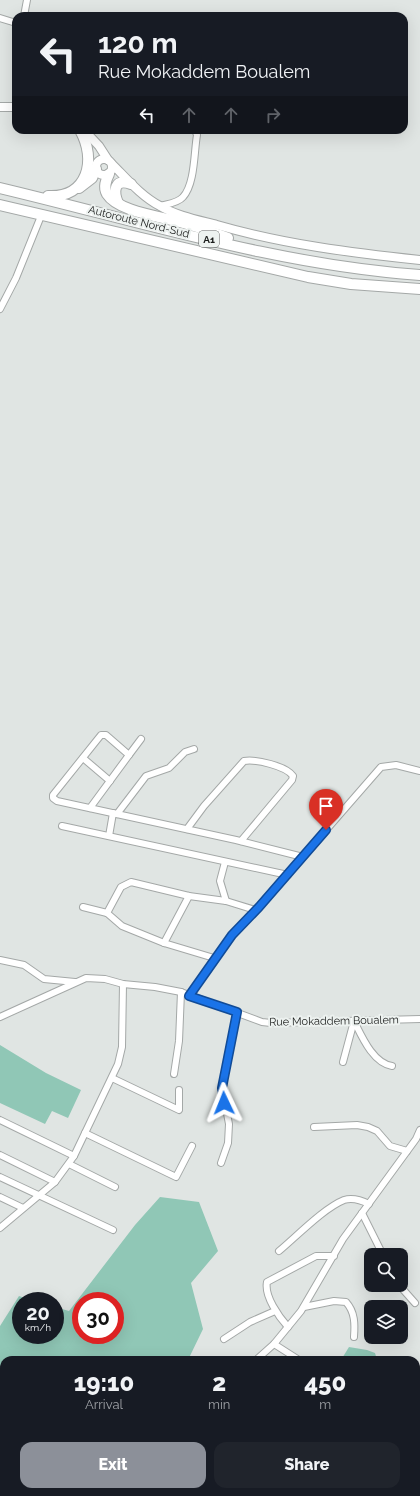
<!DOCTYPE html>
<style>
:root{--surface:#171b24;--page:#20242c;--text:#f1f3f6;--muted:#9ea1a6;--accent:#8c9099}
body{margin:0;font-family:Raleway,sans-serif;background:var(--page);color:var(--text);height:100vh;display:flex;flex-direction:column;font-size:15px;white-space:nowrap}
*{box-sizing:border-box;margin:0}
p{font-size:13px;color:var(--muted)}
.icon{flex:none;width:22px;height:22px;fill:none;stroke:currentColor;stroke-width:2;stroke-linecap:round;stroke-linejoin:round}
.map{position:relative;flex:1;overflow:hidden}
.drawer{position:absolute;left:0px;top:1356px;width:420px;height:140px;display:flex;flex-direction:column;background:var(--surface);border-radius:12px 12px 0 0;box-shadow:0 4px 16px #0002}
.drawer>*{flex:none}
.guide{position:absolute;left:12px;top:12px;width:396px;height:122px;border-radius:12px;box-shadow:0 4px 16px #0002;background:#171b24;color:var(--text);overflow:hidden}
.controls{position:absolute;left:364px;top:1248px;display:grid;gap:8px}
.controls a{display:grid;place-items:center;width:44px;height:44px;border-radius:8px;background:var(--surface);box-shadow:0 4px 16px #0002;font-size:20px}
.speed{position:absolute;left:12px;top:1292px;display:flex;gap:8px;font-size:20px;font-weight:700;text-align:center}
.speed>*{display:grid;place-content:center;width:52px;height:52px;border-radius:50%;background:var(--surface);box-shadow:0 4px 16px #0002;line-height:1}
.speed small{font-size:10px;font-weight:400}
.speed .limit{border:6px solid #d22;background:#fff;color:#111}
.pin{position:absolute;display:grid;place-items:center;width:34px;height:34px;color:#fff;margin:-41px -17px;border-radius:50% 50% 50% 0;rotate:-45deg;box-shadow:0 0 4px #0007}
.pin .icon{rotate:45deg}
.me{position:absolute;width:44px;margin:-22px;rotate:358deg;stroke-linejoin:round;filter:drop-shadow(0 0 3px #0008)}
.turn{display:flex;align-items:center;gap:14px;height:84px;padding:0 20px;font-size:18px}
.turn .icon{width:52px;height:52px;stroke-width:2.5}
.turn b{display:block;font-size:28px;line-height:34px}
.lanes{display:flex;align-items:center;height:38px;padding:0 20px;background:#0003;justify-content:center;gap:20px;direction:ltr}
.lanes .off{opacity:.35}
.eta{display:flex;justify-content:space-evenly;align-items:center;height:68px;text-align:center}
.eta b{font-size:24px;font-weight:800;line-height:28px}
.cta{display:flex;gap:8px;margin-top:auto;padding:8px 20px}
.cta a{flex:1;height:46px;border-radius:12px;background:var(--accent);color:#fff;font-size:16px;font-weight:800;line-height:46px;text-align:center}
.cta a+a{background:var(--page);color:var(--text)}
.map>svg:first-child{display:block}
</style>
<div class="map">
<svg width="420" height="1496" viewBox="0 0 420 1496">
<rect width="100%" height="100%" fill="#e0e5e3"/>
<!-- green -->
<g fill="#90c7b6" fill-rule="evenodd">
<path d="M0,1045L46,1073L81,1090L68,1118L52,1111L45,1124L0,1103Z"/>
<path d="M160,1197L199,1202L218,1251L191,1283L203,1329L188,1360H4V1492H60L53,1496H0V1326L19,1296L34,1301H21V1335H55V1307L69,1311L135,1225ZM81,1301H115V1335H81Z"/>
<path d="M349,1347L367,1350L375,1353L377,1360H341Z"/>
<path d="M260,1492H317L314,1496H257Z"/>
</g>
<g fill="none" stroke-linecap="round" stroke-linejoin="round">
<defs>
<g id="minor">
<path d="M24,16L27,0"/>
<path d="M0,18L16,23"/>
<path d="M160,206C167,204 178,203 183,197C195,184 194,152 197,135L195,130"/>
<path d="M0,309L16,278L41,216"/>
<path d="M141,739L129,755L106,735H101L53,795V798L57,801L236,840L303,857"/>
<path d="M83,758L110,781"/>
<path d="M90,808L129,755"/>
<path d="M117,814L146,776L169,768L185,752L194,749"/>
<path d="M62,826L288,875"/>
<path d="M187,829L204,806L244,761C256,759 286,766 293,776L292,780L241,841"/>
<path d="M109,836L113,813"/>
<path d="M225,862L220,881L226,901"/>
<path d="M83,907L107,913L121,887L131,882L189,896L226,901L255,910"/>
<path d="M107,913L122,926L164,943L214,958"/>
<path d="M164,943L189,896"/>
<path d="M0,960L24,965L44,979L75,982"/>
<path d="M189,996L232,935L259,907L381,767L396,765L420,771"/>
<path d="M0,1017L86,978L105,979L123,984L155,987L181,992L262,1022L271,1023L420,1019"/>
<path d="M354,1021C362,1037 373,1063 392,1066"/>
<path d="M343,1062L354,1021"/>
<path d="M174,1074L179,1041L181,992"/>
<path d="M112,1078L179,1110V1090"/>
<path d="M0,1120L74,1156"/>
<path d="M314,1127L357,1125L368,1127L377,1131L390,1146L407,1151"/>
<path d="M85,1133L176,1177L192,1146"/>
<path d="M0,1155L55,1182"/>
<path d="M221,1163L228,1143L229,1124L222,1088L237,1013"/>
<path d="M69,1164L115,1187"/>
<path d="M0,1177L113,1230"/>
<path d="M0,1197L23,1208"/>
<path d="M362,1213L383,1255"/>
<path d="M0,1228L55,1182L74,1156L118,1064L122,1047L123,984"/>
<path d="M279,1251C297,1236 324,1208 344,1200C353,1197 361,1200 369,1204"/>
<path d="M399,1285L415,1303"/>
<path d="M304,1307L334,1301L346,1302C355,1312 355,1324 354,1337"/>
<path d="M288,1327C279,1317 264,1296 267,1282L316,1256H334"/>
<path d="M224,1339L250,1322L275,1311"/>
<path d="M274,1344L299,1360"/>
<path d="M256,1360L274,1344L301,1311L343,1239L416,1139L420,1130"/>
<path d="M129,1496L130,1492"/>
<path d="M210,1496L213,1492"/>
</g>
<g id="major">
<path d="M0,107H16"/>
<path d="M84,130L99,146L108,160"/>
<circle cx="104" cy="167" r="8"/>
<path d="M112,164C127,179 141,196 160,206C177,216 198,220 217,225C283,244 352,253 420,260"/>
</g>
<g id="highway">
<path d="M109,174C106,180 103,187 107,194C119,213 167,217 187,224C201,228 215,233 228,238"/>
<path d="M0,188C139,221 277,265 420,275"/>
<path d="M79,188L92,178L96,169"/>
<path d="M48,196C88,198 97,160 80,130"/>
<path d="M118,203C113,191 114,178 131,184"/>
<path d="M0,205L308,277L351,284L420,289"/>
<path d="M411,1496L420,1490"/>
</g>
</defs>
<!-- minor casing -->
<use href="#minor" stroke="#a4a8a7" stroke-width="8"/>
<!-- major casing -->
<use href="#major" stroke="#a4a8a7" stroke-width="10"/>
<!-- highway casing -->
<use href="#highway" stroke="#a4a8a7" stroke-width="12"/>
<!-- minor -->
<use href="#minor" stroke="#fff" stroke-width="6"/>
<!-- major -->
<use href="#major" stroke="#fff" stroke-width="8"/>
<!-- highway -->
<use href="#highway" stroke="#fff" stroke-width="10"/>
</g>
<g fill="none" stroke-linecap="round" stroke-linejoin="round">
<defs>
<path id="route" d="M224,1103L222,1088L237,1012L189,996L232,935L259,907L326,830"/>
</defs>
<!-- route casing -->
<use href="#route" stroke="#114b97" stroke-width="10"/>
<!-- route -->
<use href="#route" stroke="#1a73e8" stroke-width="7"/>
</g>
<g text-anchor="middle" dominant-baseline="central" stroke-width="4" stroke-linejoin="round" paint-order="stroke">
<!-- shield labels -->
<rect fill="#edf2f0" stroke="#5a5d5c" stroke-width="1" x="199" y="231" width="20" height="16" rx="3"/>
<g font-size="10" font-weight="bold" fill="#1b1d1c">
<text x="209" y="239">A1</text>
</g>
<!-- street labels -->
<g font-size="11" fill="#1b1d1c" stroke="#edf2f0">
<text transform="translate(139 222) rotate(14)">Autoroute Nord-Sud</text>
<text transform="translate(334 1021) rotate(-1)">Rue Mokaddem Boualem</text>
</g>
</g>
</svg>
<div class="controls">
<a><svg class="icon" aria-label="search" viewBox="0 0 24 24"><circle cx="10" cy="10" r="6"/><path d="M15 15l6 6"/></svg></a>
<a><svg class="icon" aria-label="layers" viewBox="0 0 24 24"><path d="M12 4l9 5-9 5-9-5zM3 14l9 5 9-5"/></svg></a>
</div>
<div class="speed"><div>20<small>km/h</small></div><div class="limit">30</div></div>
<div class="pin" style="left:326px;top:830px;background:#d93025"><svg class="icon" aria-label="arrive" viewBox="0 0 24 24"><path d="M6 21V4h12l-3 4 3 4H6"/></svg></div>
<svg class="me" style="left:224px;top:1103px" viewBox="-20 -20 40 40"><path d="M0-17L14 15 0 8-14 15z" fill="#1a73e8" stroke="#fff" stroke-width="4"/></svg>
<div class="guide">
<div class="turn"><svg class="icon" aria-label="left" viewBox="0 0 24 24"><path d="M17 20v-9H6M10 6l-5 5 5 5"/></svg><div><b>120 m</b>Rue Mokaddem Boualem</div></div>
<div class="lanes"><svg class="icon" aria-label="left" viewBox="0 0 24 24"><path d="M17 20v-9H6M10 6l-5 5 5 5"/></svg><svg class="icon off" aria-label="ahead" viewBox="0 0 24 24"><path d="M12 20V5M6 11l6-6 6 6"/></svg><svg class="icon off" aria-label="ahead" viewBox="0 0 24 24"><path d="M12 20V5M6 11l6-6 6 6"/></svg><svg class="icon off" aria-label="right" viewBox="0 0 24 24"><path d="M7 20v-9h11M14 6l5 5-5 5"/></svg></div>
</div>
<section class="drawer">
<div class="eta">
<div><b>19:10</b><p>Arrival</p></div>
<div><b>2</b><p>min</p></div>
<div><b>450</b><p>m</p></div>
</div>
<div class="cta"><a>Exit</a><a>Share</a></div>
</section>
</div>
